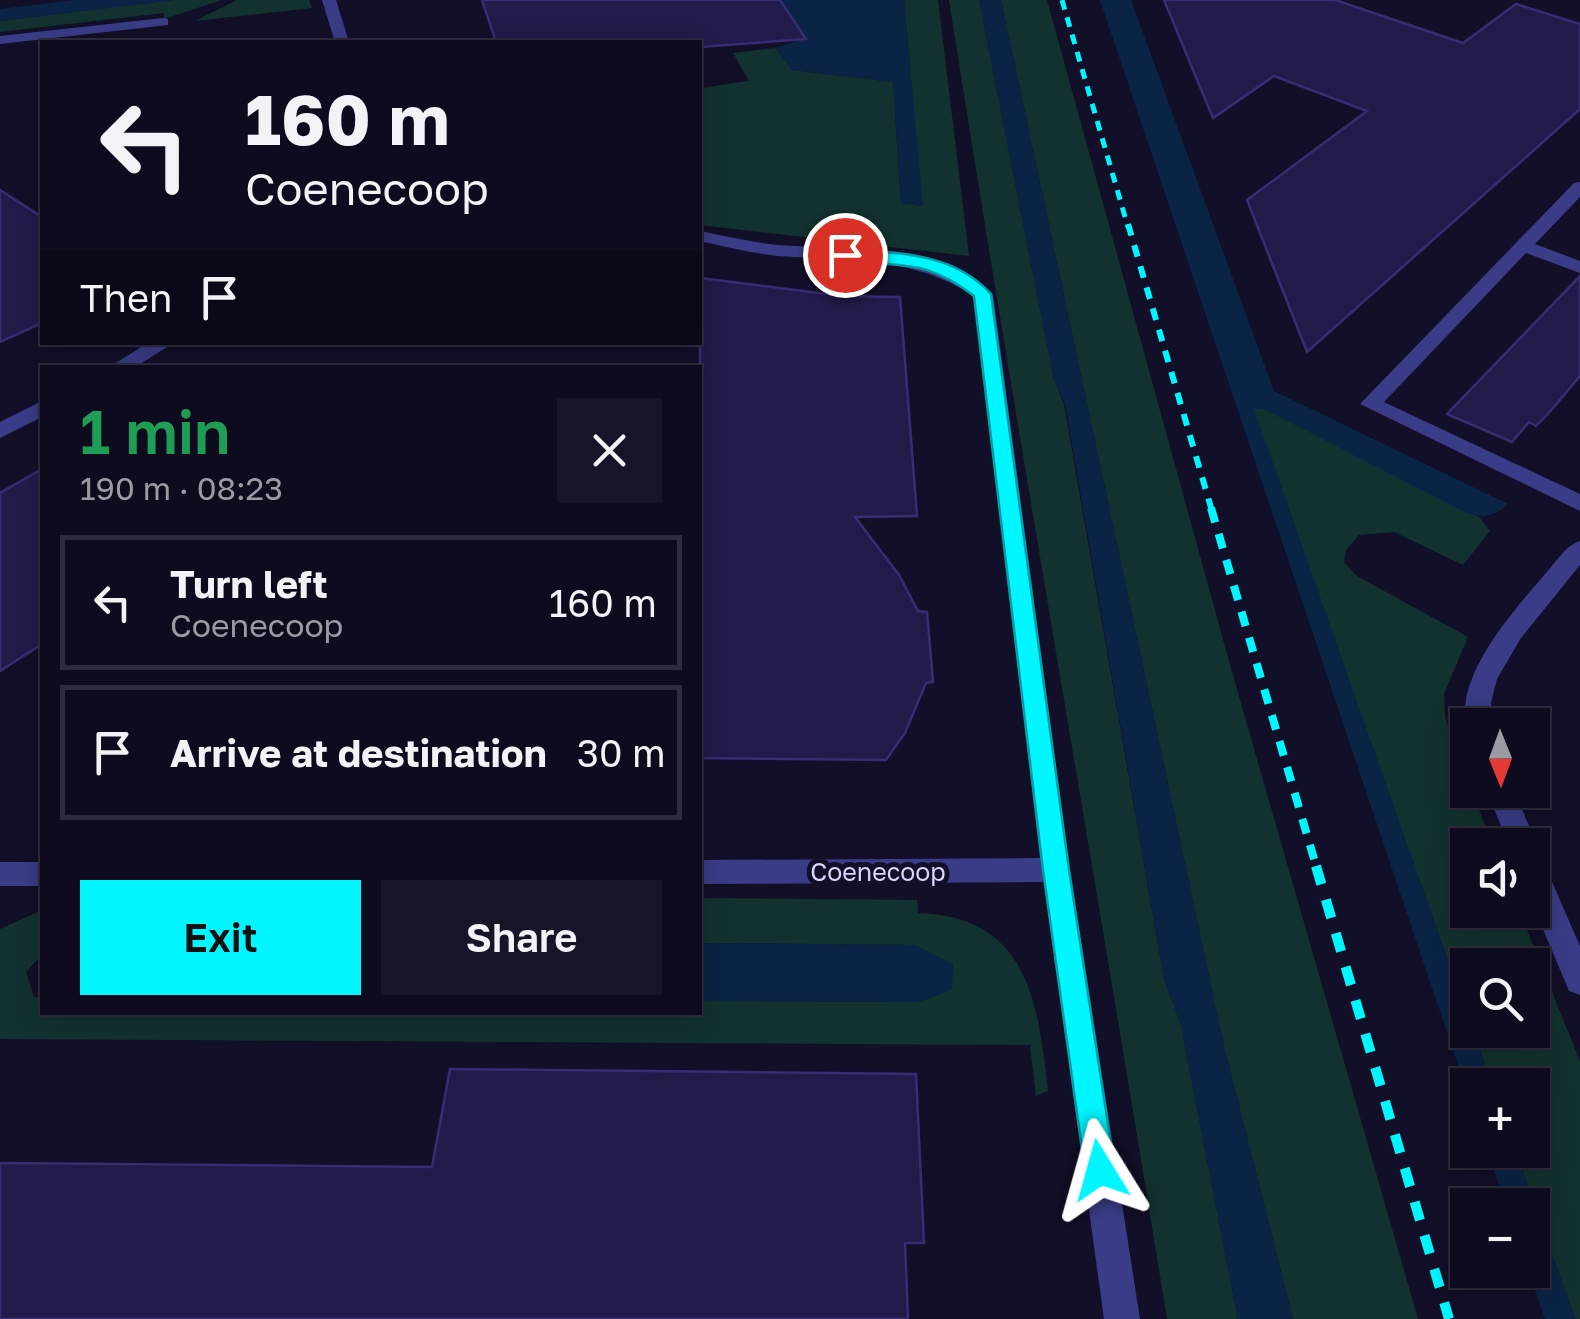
<!DOCTYPE html>
<meta charset="utf-8">
<style>
:root{--surface:#0e0b1e;--page:#171427;--text:#f1f3f6;--muted:#9b9ba4;--line:#2e2b3c;--accent:#02f6ff}
body{margin:0;font-family:"Golos Text",sans-serif;background:var(--page);color:var(--text);height:100vh;display:flex;flex-direction:column;font-size:38px;white-space:nowrap}
*{box-sizing:border-box;margin:0}
p{font-size:32px;color:var(--muted)}
.icon{flex:none;width:55px;height:55px;fill:none;stroke:currentColor;stroke-width:2;stroke-linecap:round;stroke-linejoin:round}
.map{position:relative;flex:1;overflow:hidden}
.details{position:absolute;left:40px;top:365px;width:662px;height:650px;display:flex;flex-direction:column;background:var(--surface);border-radius:0px;box-shadow:0 5px 25px #0003,0 0 0 2px var(--line)}
.details>*{flex:none}
.top-card{position:absolute;left:40px;top:40px;width:662px;height:305px;border-radius:0px;box-shadow:0 5px 25px #0003,0 0 0 2px var(--line);background:#0e0b1e;color:var(--text);overflow:hidden}
.needle{width:65px;rotate:179deg}
.controls{position:absolute;left:1450px;top:708px;display:grid;gap:20px}
.controls a{display:grid;place-items:center;width:100px;height:100px;border-radius:0px;background:var(--surface);box-shadow:0 5px 25px #0003,0 0 0 2px var(--line);font-size:50px}
.pin{position:absolute;display:grid;place-items:center;width:85px;height:85px;color:#fff;margin:-42px;border:5px solid #fff;border-radius:50%;box-shadow:0 2px 10px #0007}
.me{position:absolute;width:110px;margin:-55px;rotate:352deg;stroke-linejoin:round;filter:drop-shadow(0 0 8px #0008)}
.turn{display:flex;align-items:center;gap:35px;height:210px;padding:0 40px;font-size:45px}
.turn .icon{width:130px;height:130px;stroke-width:2.5}
.turn b{display:block;font-size:70px;line-height:85px}
.then{display:flex;align-items:center;height:95px;padding:0 40px;background:#0003;gap:20px;font-size:38px}
.round{display:grid;place-items:center;flex:none;width:105px;height:105px;border-radius:0px;background:var(--page)}
.overview{display:flex;align-items:center;justify-content:space-between;height:170px;padding:0 40px}
h1{font-size:60px;font-weight:600;line-height:75px;color:#1e9e55}
.cta{display:flex;gap:20px;margin-top:auto;padding:20px 40px}
.cta a{flex:1;height:115px;border-radius:0px;background:var(--accent);color:#111;font-size:40px;font-weight:600;line-height:115px;text-align:center}
.cta a+a{background:var(--page);color:var(--text)}
ul{padding:0;list-style:none}
li{display:flex;align-items:center;gap:30px;height:135px;margin:0 20px 15px;padding:0 20px;border:5px solid var(--line);border-radius:0px}
li div{flex:1}
li b{display:block;font-size:38px}
li em{font-style:normal}
.map>svg:first-child{display:block}
</style>
<div class="map">
<svg width="1580" height="1319" viewBox="0 0 1580 1319">
<rect width="100%" height="100%" fill="#120f28"/>
<!-- green -->
<g fill="#12322f">
<path d="M174,0H222L164,19V13L0,32V21Z"/>
<path d="M237,0H309L312,8L195,21Z"/>
<path d="M904,0H938L969,256L700,225V88L749,81L733,53L775,48L792,70L893,82L901,203L922,206Z"/>
<path d="M949,0H979L1054,380L1064,404L1164,979L1180,1021L1238,1319H1167C1096,879 1018,440 949,0Z"/>
<path d="M1001,0H1047L1232,672L1418,1319H1293L1224,1047Z"/>
<path d="M1253,408L1264,409L1479,517L1490,531L1463,565L1394,532L1359,535L1346,550L1344,562L1357,576L1468,637L1444,694L1445,717L1468,790H1471L1493,845H1468V910H1519L1580,1061V1319H1575L1515,1150H1532V1085H1492L1473,1030H1532V965H1468L1467,1015Z"/>
<path d="M700,898L917,900L918,913C1029,916 1038,1004 1048,1091L1036,1096L1030,1045L0,1039V929L42,910V955L26,972L34,997L42,998V1012H700V1001L919,1002L915,945L700,943Z"/>
</g>
<!-- water -->
<g fill="#0a2446">
<path d="M75,0H174L0,21V9Z"/>
<path d="M781,0H904L923,206L901,203L893,82L792,70L775,48L806,38Z"/>
<path d="M979,0H1001L1224,1047L1293,1319H1238L1180,1021L1164,979L1065,404L1054,380Z"/>
<path d="M1100,0H1131L1274,391L1508,504C1495,516 1484,519 1467,513L1264,409H1254L1467,1015L1468,1030H1473L1492,1085H1468L1467,1092Z"/>
<path d="M700,943L915,945L953,964L952,990L919,1002L700,1001Z"/>
<path d="M1487,1150H1515L1575,1319H1545L1528,1270H1532V1205H1506Z"/>
</g>
<!-- building -->
<g fill="#211b49" stroke="#362d75" stroke-width="2.5">
<path d="M482,0H780L806,39L700,47V42H496Z"/>
<path d="M1164,0H1335L1463,43L1516,4L1580,24V109L1307,352L1247,200L1367,111L1274,76L1213,118Z"/>
<path d="M0,190L42,217V323L0,342Z"/>
<path d="M1580,276V376L1547,415L1536,426L1529,422L1512,442L1447,414Z"/>
<path d="M700,278L842,296L900,297L917,516L855,517L899,575L918,611L927,612L933,682L926,683L905,733L886,760L700,758Z"/>
<path d="M42,469V644L0,671V493Z"/>
<path d="M450,1069L916,1074L924,1243H905L908,1319H0V1163L432,1167Z"/>
</g>
<g fill="none" stroke-linecap="round" stroke-linejoin="round">
<!-- minor -->
<g fill="#3a3c87" fill-rule="evenodd">
<path d="M322,0H336L349,42H335Z"/>
<path d="M163,18L168,19V25L0,44V36Z"/>
<path d="M1580,182V197L1535,244L1580,261V273L1526,253L1384,402L1580,494V511L1360,404L1574,183Z"/>
<path d="M700,231C725,236 751,242 777,245C845,250 941,239 993,294L1070,870L1140,1319H1104L1044,882L700,884V860L1040,858L974,296C913,256 848,261 777,256C751,253 726,247 700,241Z"/>
<path d="M149,342H175L134,368H108Z"/>
<path d="M42,401V417L0,438V422Z"/>
<path d="M1580,541V565L1521,638L1497,679L1491,703V725H1468V730C1450,680 1516,608 1546,573C1556,562 1566,545 1580,541Z"/>
<path d="M1486,790H1514L1537,845L1533,854L1532,845H1509Z"/>
<path d="M1532,856L1542,859L1580,946V995L1569,991L1532,903Z"/>
<rect x="0" y="862" width="42" height="24"/>
</g>
<!-- rail-far3 -->
<path stroke="#02f6ff" stroke-width="5" stroke-dasharray="10 8" stroke-linecap="butt" d="M1062,0L1128,227"/>
<!-- rail-far2 -->
<path stroke="#02f6ff" stroke-width="6" stroke-dasharray="12 10" stroke-linecap="butt" d="M1128,224L1212,511"/>
<!-- rail-far1 -->
<path stroke="#02f6ff" stroke-width="8" stroke-dasharray="15 12" stroke-linecap="butt" d="M1211,508L1317,869"/>
<!-- rail -->
<path stroke="#02f6ff" stroke-width="10" stroke-dasharray="19 16" stroke-linecap="butt" d="M1316,866L1449,1319"/>
</g>
<!-- route -->
<path fill="#02f6ff" stroke="#01a0a6" stroke-width="2.5" d="M845,250C898,253 953,252 991,294L1069,870L1115,1170L1111,1180L1100,1185L1090,1180L1085,1170L1043,870L974,296C921,255 898,270 839,258L837,255Z"/>
<g text-anchor="middle" dominant-baseline="central" stroke-width="10" stroke-linejoin="round" paint-order="stroke">
<!-- street labels -->
<g font-size="25" fill="#d8d6ff" stroke="#120f28">
<text x="878" y="871">Coenecoop</text>
</g>
</g>
</svg>
<div class="controls">
<a><svg class="needle" viewBox="-14 -14 28 28"><path d="M0-13l5 13h-10z" fill="#e53935"/><path d="M0 13l5-13h-10z" fill="#9b9ba4"/></svg></a>
<a><svg class="icon" aria-label="sound" viewBox="0 0 24 24"><path d="M4 9h4l5-4v14l-5-4H4zM17 9q2 3 0 6"/></svg></a>
<a><svg class="icon" aria-label="search" viewBox="0 0 24 24"><circle cx="10" cy="10" r="6"/><path d="M15 15l6 6"/></svg></a>
<a>+</a>
<a>−</a>
</div>
<div class="pin" style="left:845px;top:255px;background:#d93025"><svg class="icon" aria-label="arrive" viewBox="0 0 24 24"><path d="M6 21V4h12l-3 4 3 4H6"/></svg></div>
<svg class="me" style="left:1100px;top:1170px" viewBox="-20 -20 40 40"><path d="M0-17L14 15 0 8-14 15z" fill="#02f6ff" stroke="#fff" stroke-width="4"/></svg>
<div class="top-card">
<div class="turn"><svg class="icon" aria-label="left" viewBox="0 0 24 24"><path d="M17 20v-9H6M10 6l-5 5 5 5"/></svg><div><b>160 m</b>Coenecoop</div></div>
<div class="then">Then<svg class="icon" aria-label="arrive" viewBox="0 0 24 24"><path d="M6 21V4h12l-3 4 3 4H6"/></svg></div>
</div>
<section class="details">
<div class="overview"><div><h1>1 min</h1><p>190 m · 08:23</p></div><a class="round"><svg class="icon" aria-label="close" viewBox="0 0 24 24"><path d="M6 6l12 12M18 6L6 18"/></svg></a></div>
<ul>
<li><svg class="icon" aria-label="left" viewBox="0 0 24 24"><path d="M17 20v-9H6M10 6l-5 5 5 5"/></svg><div><b>Turn left</b><p>Coenecoop</p></div><em>160 m</em></li>
<li><svg class="icon" aria-label="arrive" viewBox="0 0 24 24"><path d="M6 21V4h12l-3 4 3 4H6"/></svg><div><b>Arrive at destination</b></div><em>30 m</em></li>
</ul>
<div class="cta"><a>Exit</a><a>Share</a></div>
</section>
</div>
